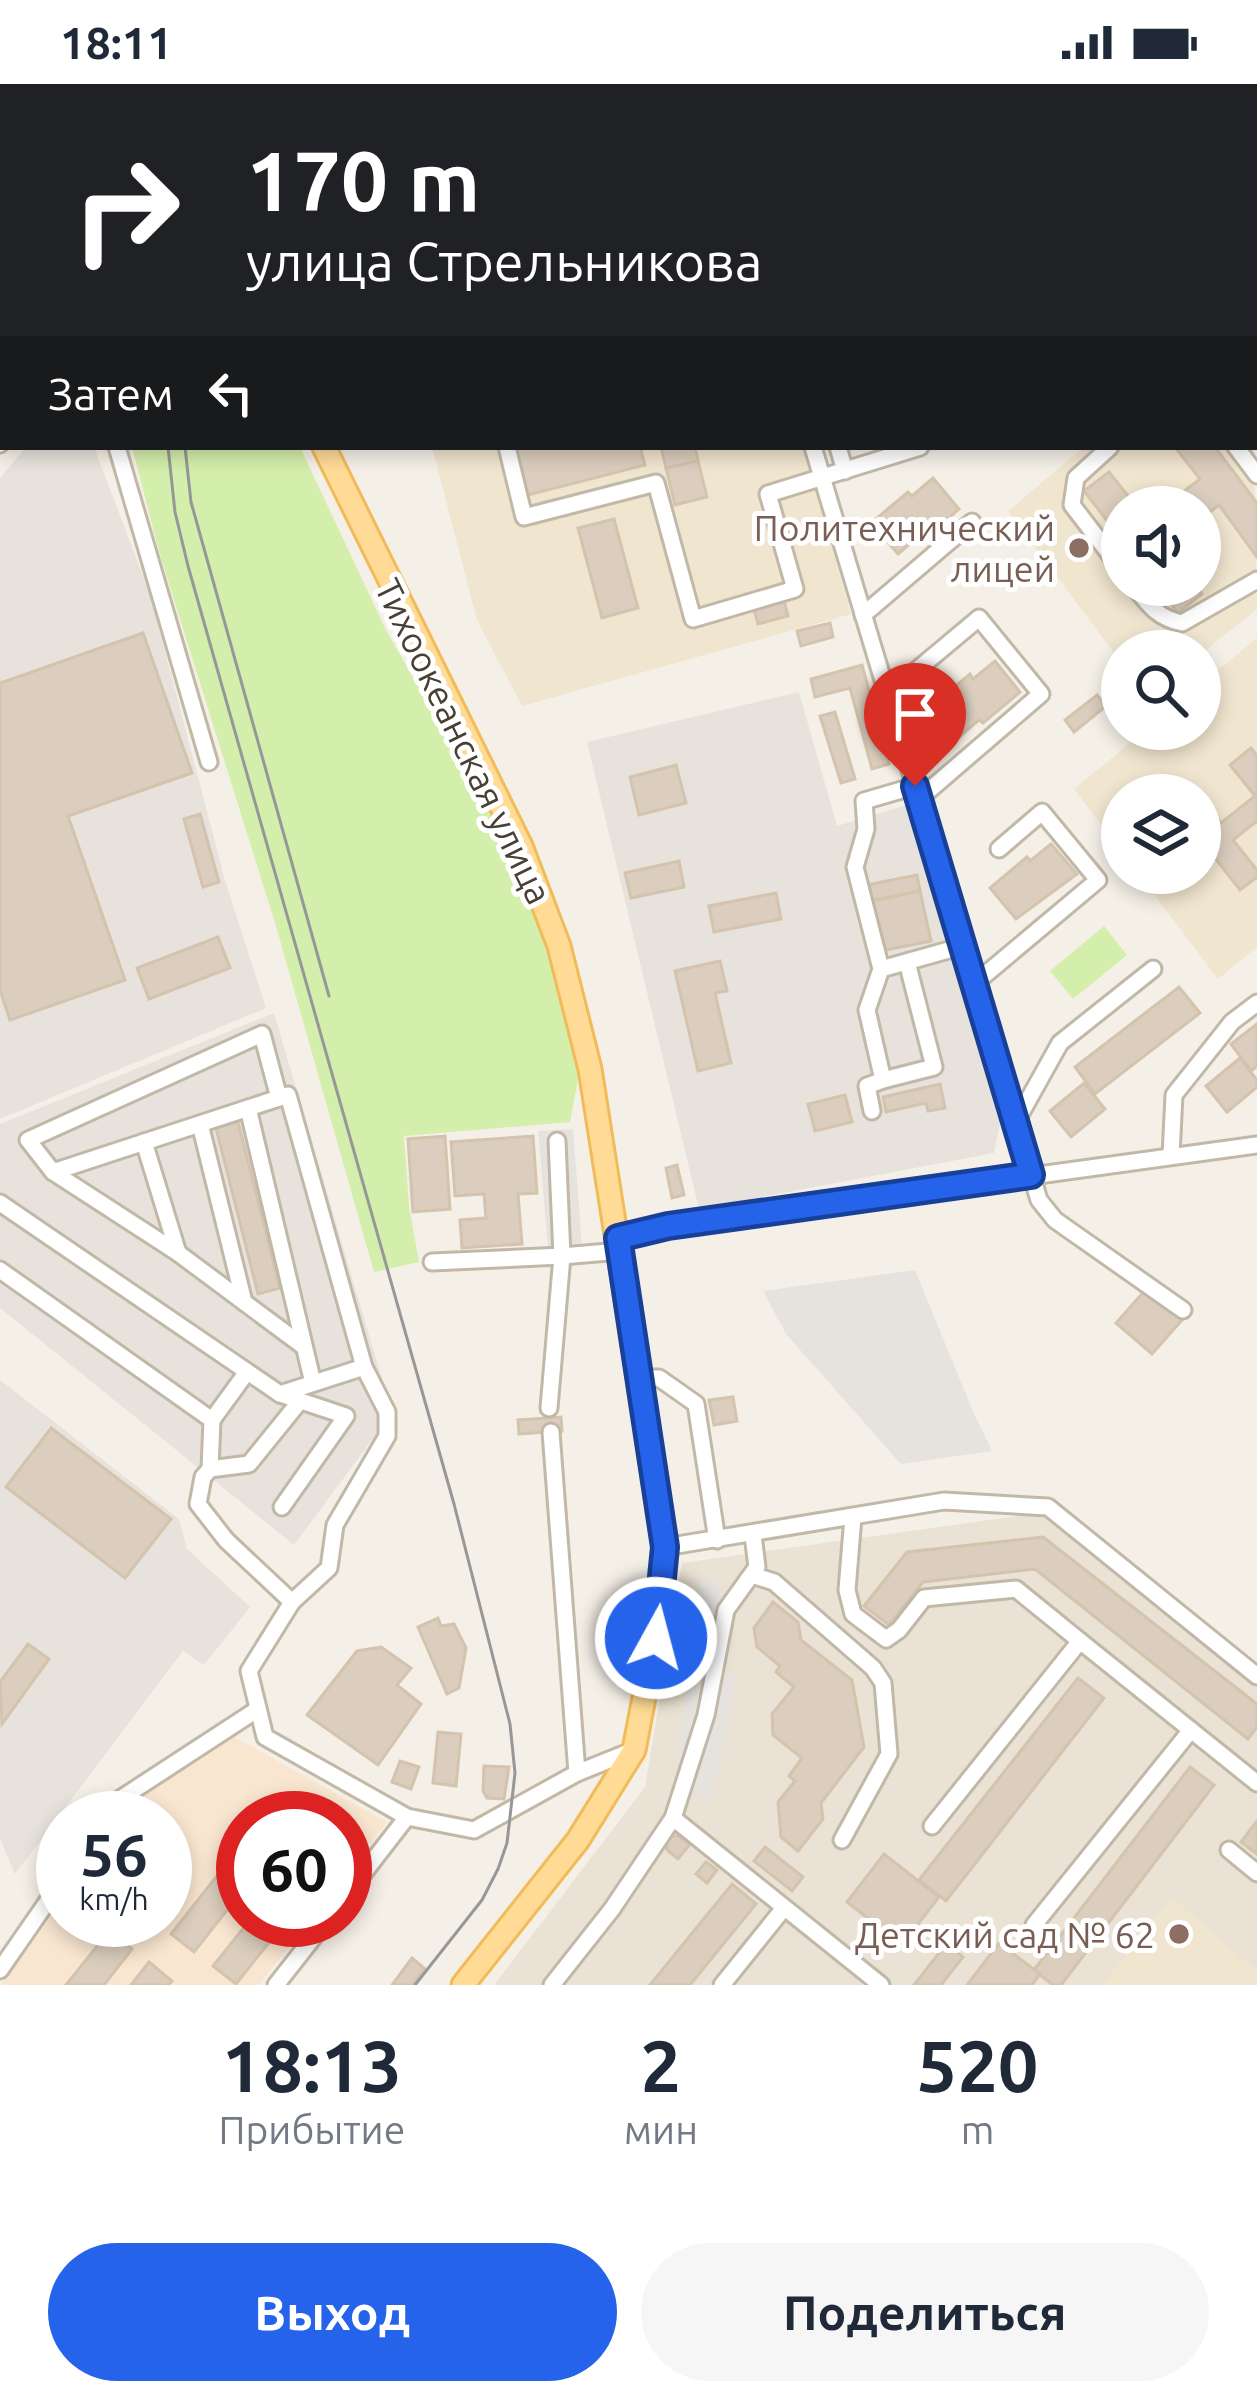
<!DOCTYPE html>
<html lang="ru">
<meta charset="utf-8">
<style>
:root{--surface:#fff;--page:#f6f6f7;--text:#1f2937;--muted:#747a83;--accent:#2563eb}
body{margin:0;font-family:Ubuntu,sans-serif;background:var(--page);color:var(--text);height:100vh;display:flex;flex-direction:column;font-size:45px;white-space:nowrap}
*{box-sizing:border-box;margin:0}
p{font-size:39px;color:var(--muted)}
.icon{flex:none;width:66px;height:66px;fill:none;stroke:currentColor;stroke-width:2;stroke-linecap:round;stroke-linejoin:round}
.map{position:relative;height:1901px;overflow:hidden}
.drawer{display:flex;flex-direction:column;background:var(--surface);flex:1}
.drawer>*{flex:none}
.top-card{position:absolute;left:0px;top:0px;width:1257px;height:366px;box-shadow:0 6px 18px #0003;background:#202124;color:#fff;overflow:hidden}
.controls{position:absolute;left:1101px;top:402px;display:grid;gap:24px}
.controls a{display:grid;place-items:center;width:120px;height:120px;border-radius:50%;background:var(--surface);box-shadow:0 6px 18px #0003;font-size:60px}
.speed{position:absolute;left:36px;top:1707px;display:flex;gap:24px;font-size:60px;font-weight:700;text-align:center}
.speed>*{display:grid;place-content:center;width:156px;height:156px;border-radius:50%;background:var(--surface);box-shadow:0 6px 18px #0003;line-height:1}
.speed small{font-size:30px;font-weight:400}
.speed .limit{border:18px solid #d22;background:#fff;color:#111}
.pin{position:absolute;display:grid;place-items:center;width:102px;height:102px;color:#fff;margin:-123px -51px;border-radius:50% 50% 50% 0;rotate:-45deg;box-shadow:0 0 12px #0007}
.pin .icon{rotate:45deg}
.me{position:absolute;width:132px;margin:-66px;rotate:7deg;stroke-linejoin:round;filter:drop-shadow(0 0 9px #0008)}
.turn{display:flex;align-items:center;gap:42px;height:252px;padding:0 48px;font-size:54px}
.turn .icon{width:156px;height:156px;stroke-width:2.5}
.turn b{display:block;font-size:84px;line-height:102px}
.then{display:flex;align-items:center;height:114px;padding:0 48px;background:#0003;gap:24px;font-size:45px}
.eta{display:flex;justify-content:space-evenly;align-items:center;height:204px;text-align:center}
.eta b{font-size:72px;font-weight:700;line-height:84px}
.primary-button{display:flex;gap:24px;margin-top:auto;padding:24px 48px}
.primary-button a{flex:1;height:138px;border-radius:72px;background:var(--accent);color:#fff;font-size:48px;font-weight:700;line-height:138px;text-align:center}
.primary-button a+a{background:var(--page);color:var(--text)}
.status{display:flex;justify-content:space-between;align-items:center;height:84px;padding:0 60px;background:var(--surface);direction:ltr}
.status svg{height:33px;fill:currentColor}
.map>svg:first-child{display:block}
</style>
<div class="status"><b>18:11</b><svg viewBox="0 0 49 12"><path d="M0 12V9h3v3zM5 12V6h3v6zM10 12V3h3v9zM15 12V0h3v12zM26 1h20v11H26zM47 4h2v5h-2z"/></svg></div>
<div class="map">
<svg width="1257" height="1901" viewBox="0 0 1257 1901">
<rect width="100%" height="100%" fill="#f5f0e7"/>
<!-- residential -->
<path fill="#eae2d4" d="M1039,1429L1257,1601V1901H494L645,1703L682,1479Z"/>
<!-- commercial -->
<path fill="#f9e6d0" d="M233,1652L387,1738L345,1791V1734H243V1836H310L259,1901H1L63,1816V1836H165V1734H123L152,1695L199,1659Z"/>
<!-- industrial -->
<g fill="#e8e2dc">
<path d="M26,363H94L150,510L225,796L266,924L0,1035V394Z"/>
<path d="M799,608L837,742L910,720L1000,1040L994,1069L699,1125L587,658Z"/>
<path d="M274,929L387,1312L378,1348L294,1461L0,1224V1040Z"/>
<path d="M0,1296L179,1435L187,1465L250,1523L204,1581L183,1567L15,1790L0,1755Z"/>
</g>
<!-- education -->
<g fill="#f0e5cf" fill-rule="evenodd">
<path d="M1254,362L1257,525L1200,571V567H1177L1160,546L1133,567H1122L1120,577L1008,427L1084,363ZM1122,423H1200V501H1122Z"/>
<path d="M432,363H803L851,530L522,622L477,536Z"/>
<path d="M1257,554V863L1218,895L1138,789H1200V711H1122V768L1074,705L1147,645H1200V601Z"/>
<path d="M1172,1813L1257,1887V1901H1102Z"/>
</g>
<!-- green -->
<g fill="#d4eeab">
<path d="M0,0H223L3,3V95Z"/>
<path d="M132,363H300L386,546L499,744L539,833L566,917L580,984L570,1038L404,1052L409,1122L419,1178L374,1188L276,842L160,471Z"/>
<path d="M1104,842L1127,871L1073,915L1050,887Z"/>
</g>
<!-- parking -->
<g fill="#e6e3df">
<path d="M573,1045L582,1162L548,1164L538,1047Z"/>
<path d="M915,1186L972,1325L992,1367L901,1380L786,1250L763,1207Z"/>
<path d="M697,1494L721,1498L718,1584L737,1594L712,1716L675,1704Z"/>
</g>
<!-- building -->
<g fill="#dbcebe" stroke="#d4c3ad" stroke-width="3">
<path d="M516,363H640L645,381L528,411Z"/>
<path d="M661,363H695L698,377L666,384Z"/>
<path d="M1175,363H1215L1257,419V473L1219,421L1200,436V423H1163L1200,395Z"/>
<path d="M698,377L707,413L675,421L666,384Z"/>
<path d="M1109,388L1137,423H1122V456L1084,407Z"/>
<path d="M933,394L959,425L921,457L918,453L898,470L871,439L908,408L912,412Z"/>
<path d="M614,435L638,524L602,534L578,444Z"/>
<path d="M1156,501H1195L1202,510L1178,529Z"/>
<path d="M784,517L788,532L758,540L754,525Z"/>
<path d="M830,539L833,553L801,562L797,547Z"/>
<path d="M143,549L192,689L68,732L125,896L10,936L0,906V599Z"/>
<path d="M995,577L1020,608L983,639L979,636L959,653L933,621L970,590L973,595Z"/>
<path d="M862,581L889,680L872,685L850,604L815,613L811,595Z"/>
<path d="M1097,611L1106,622L1074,648L1065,636Z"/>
<path d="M835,628L855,695L841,699L820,632Z"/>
<path d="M1251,664L1257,672V737L1233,756L1257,786V793L1240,806L1200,755V712L1221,739L1255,712L1230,681Z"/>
<path d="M676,681L686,719L639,731L630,693Z"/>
<path d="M200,730L219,798L203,803L184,735Z"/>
<path d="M1051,760L1077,790L1016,835L990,804L1027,773L1030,777Z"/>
<path d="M679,777L684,803L631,814L625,789Z"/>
<path d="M917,791L920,807L871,817L867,801Z"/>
<path d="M920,807L931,857L881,867L871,817Z"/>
<path d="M776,809L781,835L714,848L709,822Z"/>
<path d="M218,853L230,884L149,915L137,884Z"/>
<path d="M720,877L727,907L715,909L731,979L698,987L675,887Z"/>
<path d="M1179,903L1200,929L1095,1010L1075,983Z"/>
<path d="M1257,940V982L1251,987L1231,960Z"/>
<path d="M1240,974L1257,996V1003L1227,1028L1206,1002Z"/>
<path d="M1084,999L1105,1025L1071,1053L1050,1027Z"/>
<path d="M940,1000L945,1024L928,1027L926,1019L886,1028L883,1013Z"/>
<path d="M845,1011L852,1038L815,1047L808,1020Z"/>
<path d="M238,1038L280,1204L258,1210L216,1044Z"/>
<path d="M445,1052L450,1125L413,1128L408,1055Z"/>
<path d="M533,1052L537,1109L518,1110L522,1160L462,1164L460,1136L486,1134L484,1110L455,1112L451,1058Z"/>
<path d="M677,1081L684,1111L672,1114L666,1084Z"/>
<path d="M1147,1204L1183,1235L1152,1270L1116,1239Z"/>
<path d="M733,1313L737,1337L714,1341L709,1316Z"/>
<path d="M561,1333L562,1347L519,1350L518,1336Z"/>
<path d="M51,1344L171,1435L125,1494L6,1403Z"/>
<path d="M1043,1453L1257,1620V1643L1248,1655L1035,1485L923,1498L889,1541L864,1522L907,1468Z"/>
<path d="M773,1518L798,1538L801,1556L852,1596L864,1663L821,1719L823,1735L798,1767L781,1753L778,1718L795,1697L789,1692L802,1674L773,1651L772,1630L794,1603L776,1588L780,1582L757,1563L754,1544Z"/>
<path d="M438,1534L441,1542L454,1540L466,1564L459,1604L447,1610L418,1543Z"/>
<path d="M28,1560L49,1575L2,1640L0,1598Z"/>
<path d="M381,1563L411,1584L397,1601L421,1620L378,1681L307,1631L357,1567Z"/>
<path d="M1078,1594L1104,1614L946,1817L919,1796Z"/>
<path d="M438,1648L461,1650L456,1702L433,1699Z"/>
<path d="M400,1677L419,1683L411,1705L392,1698Z"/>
<path d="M484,1682L509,1683L504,1715L487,1714L483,1707Z"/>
<path d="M1190,1683L1214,1701L1061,1901H1053L1034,1886Z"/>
<path d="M1257,1737V1770L1241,1758Z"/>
<path d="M668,1752H679L690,1760L678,1775L667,1766L665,1757Z"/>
<path d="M243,1759V1806L194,1868L171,1850Z"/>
<path d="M765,1763L803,1793L792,1807L754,1777Z"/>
<path d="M884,1770L939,1813L902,1861L847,1818Z"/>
<path d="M706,1778L717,1786L707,1799L696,1790Z"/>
<path d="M732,1800L756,1820L690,1901H650Z"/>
<path d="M250,1836H287L236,1900L213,1882Z"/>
<path d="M109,1847L132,1865L104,1901H66Z"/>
<path d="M999,1859L1040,1890L1032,1901H967Z"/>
<path d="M946,1860L963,1873L941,1901H914Z"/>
<path d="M412,1874L425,1885L412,1901H392Z"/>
<path d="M149,1878L172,1897L168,1901H131Z"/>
</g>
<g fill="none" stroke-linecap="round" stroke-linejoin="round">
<defs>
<g id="minor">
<path d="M275,0L280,3"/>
<path d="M573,0L577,3"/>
<path d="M507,3L509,0"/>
<path d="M845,3L848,0"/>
<path d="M956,3L958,0"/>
<path d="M1065,3L1067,0"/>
<path d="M1183,3L1186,0"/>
<path d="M1254,85L1257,81"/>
<path d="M0,360L3,356"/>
<path d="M117,363L209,678"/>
<path d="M507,363L524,433L656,399L693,535L795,505L768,410L920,363"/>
<path d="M813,363L1039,1116L1055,1136L1183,1226"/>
<path d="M838,363L845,387"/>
<path d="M1110,363L1076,394L1072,421L1122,486"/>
<path d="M1236,363L1257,391"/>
<path d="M1133,501C1148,520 1157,534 1182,539L1257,496"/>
<path d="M863,531L972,438"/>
<path d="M887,611L979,534L1041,610L919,715"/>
<path d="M881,885L855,783L866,745L864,717L915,702"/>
<path d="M974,900L1098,796L1042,728L999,765"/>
<path d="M883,996L934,983L907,878"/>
<path d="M279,1014L262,950L28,1056L53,1088L178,1169L303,1262"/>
<path d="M248,1024L313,1299"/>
<path d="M872,1027L867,1002L883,996L867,926L881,885L963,862"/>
<path d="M1016,1038L1060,959L1153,885"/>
<path d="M200,1040L244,1218"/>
<path d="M144,1058L178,1169"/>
<path d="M1171,1071L1174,1011L1232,938L1257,919"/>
<path d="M0,1119L280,1310L364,1283L288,1011L53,1088"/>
<path d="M618,1155L668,1142L1257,1061"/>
<path d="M432,1178L562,1172L557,1057"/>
<path d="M0,1186L212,1336L247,1288"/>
<path d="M640,1294H659L696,1320L717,1456"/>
<path d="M280,1310L346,1332L282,1423"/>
<path d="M549,1324L562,1172L620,1167"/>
<path d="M212,1336L210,1385L249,1380L300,1317"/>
<path d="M551,1348L577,1689"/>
<path d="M210,1385L203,1393L198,1420L226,1456L292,1518L329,1484L335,1441L387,1352V1328L364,1283"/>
<path d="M853,1433L847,1506L853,1530L886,1555L899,1546L924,1514L1016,1505L1080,1557"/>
<path d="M665,1463L944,1417L1048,1423L1257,1592"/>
<path d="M752,1491L774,1498L873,1584L883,1599L889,1670L842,1756"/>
<path d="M292,1518L249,1587L265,1653L407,1733L474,1746L577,1689L634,1666"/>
<path d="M106,1734L117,1717L258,1625"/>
<path d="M673,1734L881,1901"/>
<path d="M932,1742L1080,1557L1257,1699"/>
<path d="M1229,1766L1257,1789"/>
<path d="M345,1813L407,1733"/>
<path d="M1034,1841L1191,1646"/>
<path d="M0,1886L63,1795"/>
<path d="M276,1901L327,1836"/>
<path d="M552,1901L612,1825L673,1734L706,1631L726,1526L757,1483L753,1451"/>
<path d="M722,1901L784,1824"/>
</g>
<g id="major">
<path d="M366,3L368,0"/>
<path d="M324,363L521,762L559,862L590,985L665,1463L661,1525L634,1666L578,1756L463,1901"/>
</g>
</defs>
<!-- minor casing -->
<use href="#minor" stroke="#c2b8a8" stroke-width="21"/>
<!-- major casing -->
<use href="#major" stroke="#f2bb59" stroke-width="27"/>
<!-- minor -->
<use href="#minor" stroke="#fff" stroke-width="15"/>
<!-- major -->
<use href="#major" stroke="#ffdb96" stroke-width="21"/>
<!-- tram -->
<g stroke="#979797" stroke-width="3">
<path d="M401,3L403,0"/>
<path d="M168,363L175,428L188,482L454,1420L510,1640L515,1689L507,1759L498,1785L482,1816L415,1901"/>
<path d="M185,363L191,418L329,912"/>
</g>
</g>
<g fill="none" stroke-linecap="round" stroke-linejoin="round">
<defs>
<path id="route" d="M656,1554L665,1463L618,1154L668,1142L1031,1091L915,702"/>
</defs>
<!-- route casing -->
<use href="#route" stroke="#184099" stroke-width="30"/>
<!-- route -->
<use href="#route" stroke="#2563eb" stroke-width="21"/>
</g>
<!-- markers -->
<g fill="#8d6e63" stroke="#fff" stroke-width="4.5">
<circle cx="1079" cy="464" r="12"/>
<circle cx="1179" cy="1850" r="12"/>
</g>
<g text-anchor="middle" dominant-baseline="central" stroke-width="10" stroke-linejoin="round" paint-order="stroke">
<!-- education labels -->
<g font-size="36" fill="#785e54" stroke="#fff" text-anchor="end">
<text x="1055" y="443">Политехнический<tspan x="1055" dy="41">лицей</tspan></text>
<text x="1155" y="1850">Детский сад № 62</text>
</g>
<!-- street labels -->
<g font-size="36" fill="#494035" stroke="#fff">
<text transform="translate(464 657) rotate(64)">Тихоокеанская улица</text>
</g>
</g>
</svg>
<div class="controls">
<a><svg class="icon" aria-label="sound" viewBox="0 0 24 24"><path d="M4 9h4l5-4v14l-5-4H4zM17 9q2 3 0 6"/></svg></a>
<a><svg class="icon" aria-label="search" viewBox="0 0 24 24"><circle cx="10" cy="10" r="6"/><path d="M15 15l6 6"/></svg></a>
<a><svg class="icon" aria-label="layers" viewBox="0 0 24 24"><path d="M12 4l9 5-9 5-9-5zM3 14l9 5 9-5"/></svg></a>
</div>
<div class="speed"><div>56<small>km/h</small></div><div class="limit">60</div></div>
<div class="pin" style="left:915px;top:702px;background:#d93025"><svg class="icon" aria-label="arrive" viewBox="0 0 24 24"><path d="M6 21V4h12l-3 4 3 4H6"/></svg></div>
<svg class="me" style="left:656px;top:1554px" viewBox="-20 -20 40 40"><circle r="17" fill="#2563eb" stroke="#fff" stroke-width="3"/><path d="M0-11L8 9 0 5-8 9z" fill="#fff"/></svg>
<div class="top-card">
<div class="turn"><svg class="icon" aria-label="right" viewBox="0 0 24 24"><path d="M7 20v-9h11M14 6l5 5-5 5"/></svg><div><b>170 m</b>улица Стрельникова</div></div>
<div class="then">Затем<svg class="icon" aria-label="left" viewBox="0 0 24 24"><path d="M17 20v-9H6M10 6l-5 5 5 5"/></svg></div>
</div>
</div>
<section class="drawer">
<div class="eta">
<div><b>18:13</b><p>Прибытие</p></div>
<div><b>2</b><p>мин</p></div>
<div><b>520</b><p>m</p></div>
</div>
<div class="primary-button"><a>Выход</a><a>Поделиться</a></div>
</section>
